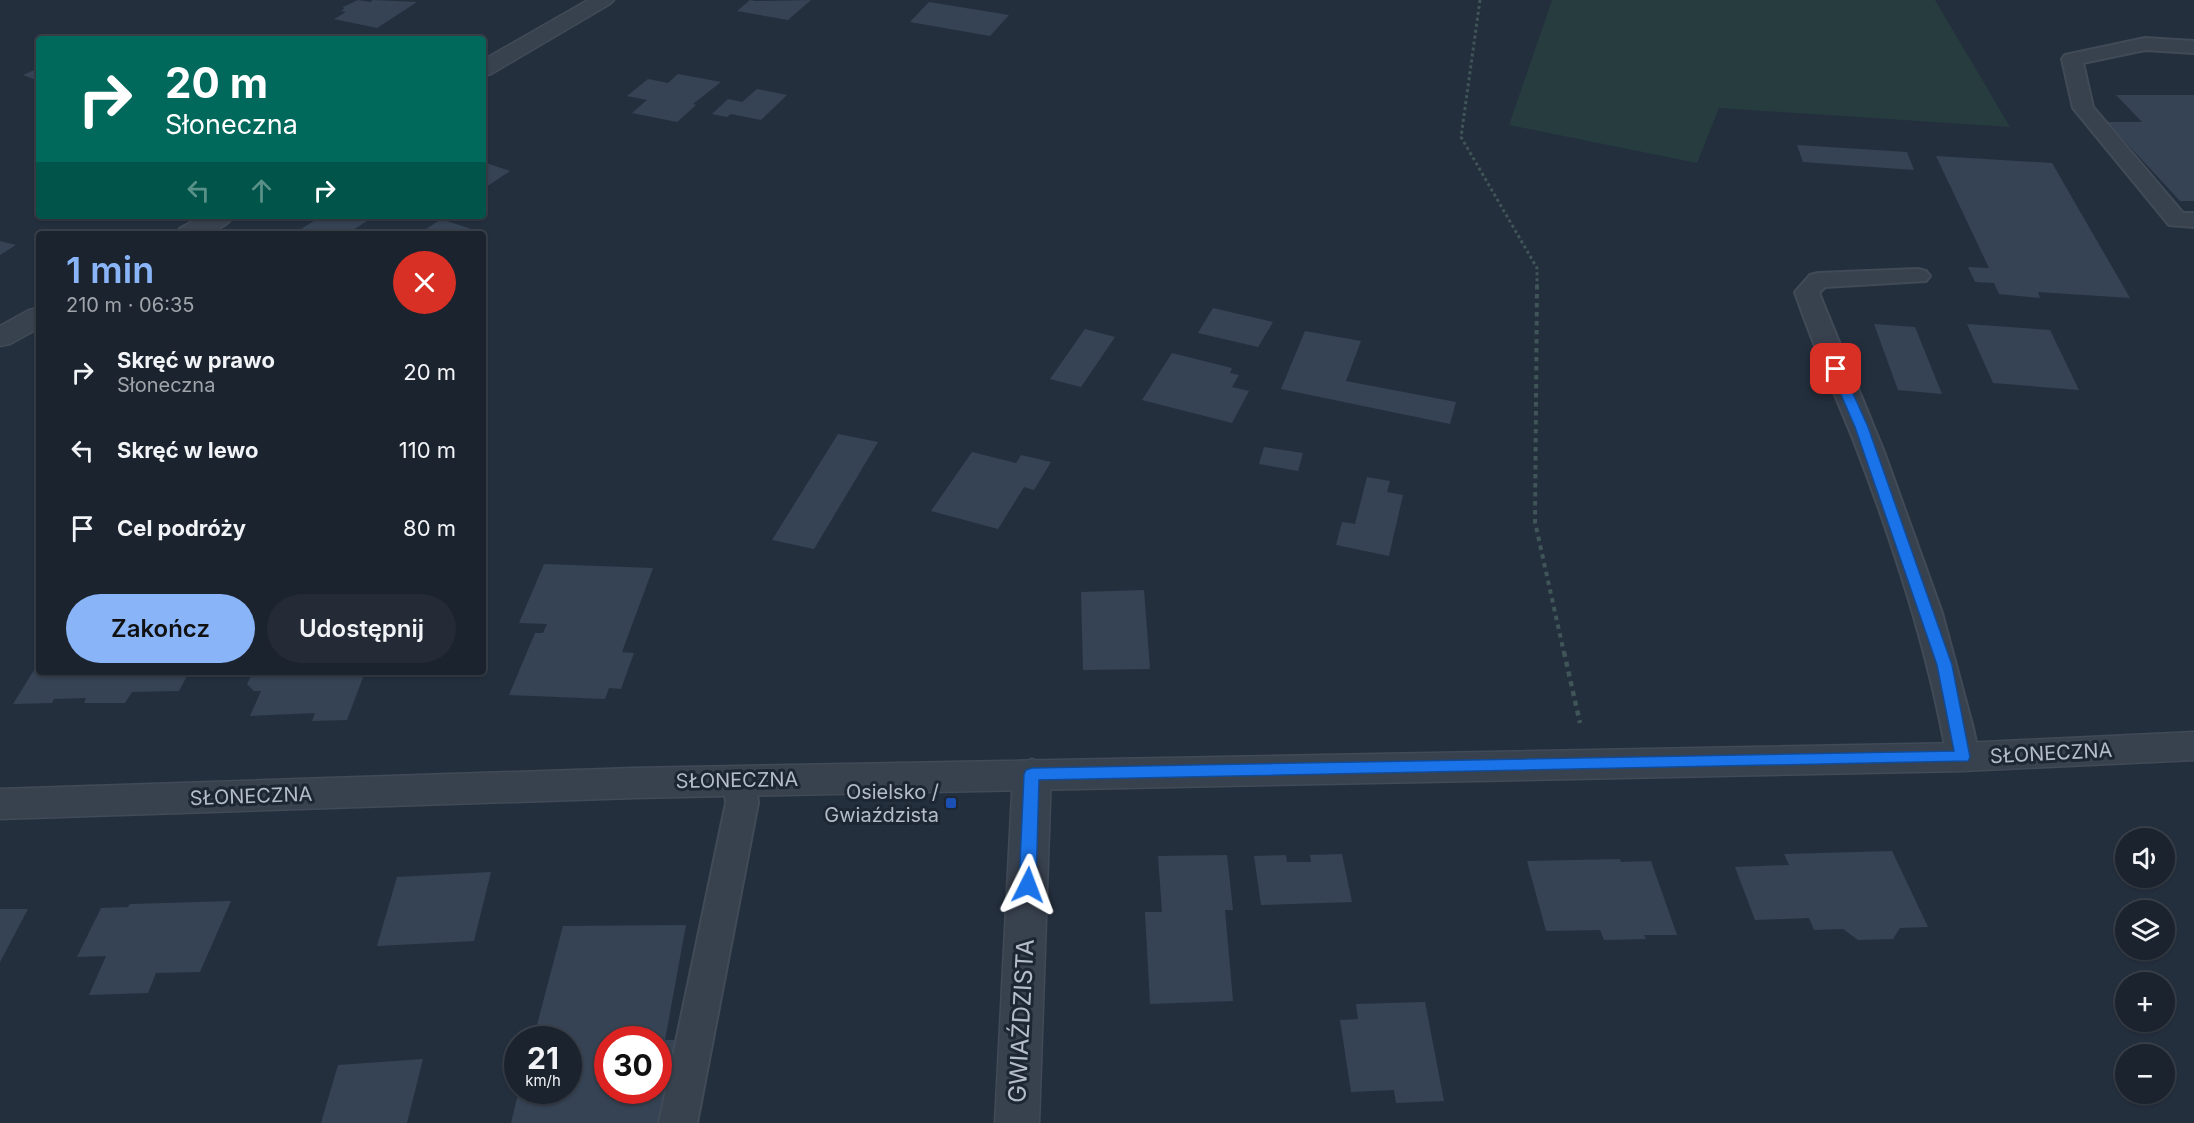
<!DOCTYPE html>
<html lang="pl">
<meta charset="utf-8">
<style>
:root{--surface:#1b232e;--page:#242b36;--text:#f1f3f6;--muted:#a0a4aa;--line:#39404a;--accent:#8ab4f8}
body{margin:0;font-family:Inter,sans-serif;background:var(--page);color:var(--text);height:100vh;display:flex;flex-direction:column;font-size:22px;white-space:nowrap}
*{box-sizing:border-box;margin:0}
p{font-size:20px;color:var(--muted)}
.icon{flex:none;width:33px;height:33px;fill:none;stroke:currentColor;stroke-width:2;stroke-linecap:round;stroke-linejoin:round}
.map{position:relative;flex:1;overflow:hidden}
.side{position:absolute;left:36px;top:231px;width:450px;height:444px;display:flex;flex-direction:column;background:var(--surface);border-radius:6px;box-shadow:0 2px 4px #0004,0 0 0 2px var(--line)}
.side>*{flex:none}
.hud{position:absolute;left:36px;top:36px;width:450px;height:183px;border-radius:6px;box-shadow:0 2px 4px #0004,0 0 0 2px var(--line);background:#00695c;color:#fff;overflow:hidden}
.fabs{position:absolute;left:2115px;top:828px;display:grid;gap:12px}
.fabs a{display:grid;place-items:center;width:60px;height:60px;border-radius:50%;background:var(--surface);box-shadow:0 2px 4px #0004,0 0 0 2px var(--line);font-size:30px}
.speed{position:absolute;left:504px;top:1026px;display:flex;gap:12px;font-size:30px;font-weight:700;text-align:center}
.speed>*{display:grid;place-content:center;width:78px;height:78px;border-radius:50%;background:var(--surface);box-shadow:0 2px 4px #0004,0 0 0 2px var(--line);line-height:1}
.speed small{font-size:15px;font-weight:400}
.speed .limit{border:9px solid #d22;background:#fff;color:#111}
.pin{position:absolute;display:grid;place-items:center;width:51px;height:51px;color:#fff;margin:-26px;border-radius:12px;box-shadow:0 3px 9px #0006}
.me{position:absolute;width:66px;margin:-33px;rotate:3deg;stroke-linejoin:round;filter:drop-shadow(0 0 4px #0008)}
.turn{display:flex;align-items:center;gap:21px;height:126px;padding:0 30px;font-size:27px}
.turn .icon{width:78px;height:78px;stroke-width:2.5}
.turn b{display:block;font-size:42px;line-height:51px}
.lanes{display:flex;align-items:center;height:57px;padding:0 30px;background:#0003;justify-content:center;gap:30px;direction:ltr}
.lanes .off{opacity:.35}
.round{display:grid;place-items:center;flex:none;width:63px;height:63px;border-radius:32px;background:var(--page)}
.head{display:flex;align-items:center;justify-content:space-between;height:102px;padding:0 30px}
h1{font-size:36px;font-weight:600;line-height:45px;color:var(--accent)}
.button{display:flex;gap:12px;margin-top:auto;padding:12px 30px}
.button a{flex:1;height:69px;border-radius:36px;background:var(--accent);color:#111;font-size:24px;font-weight:600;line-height:69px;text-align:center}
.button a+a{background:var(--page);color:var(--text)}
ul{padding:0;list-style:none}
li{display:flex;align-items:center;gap:18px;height:78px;padding:0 30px}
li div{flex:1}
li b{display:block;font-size:22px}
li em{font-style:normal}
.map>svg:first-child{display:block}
</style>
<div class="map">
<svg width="2194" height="1123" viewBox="0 0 2194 1123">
<rect width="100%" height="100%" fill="#242f3e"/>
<!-- green -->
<path fill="#263c3f" d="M1552,0H1935L2010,127L1719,108L1697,163L1509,125Z"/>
<!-- building -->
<g fill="#364354" fill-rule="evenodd">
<path d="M358,0L370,2L373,0L417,2L377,28L334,19L346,12L341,11L344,9L343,7Z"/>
<path d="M750,0L755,1L811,0L788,20L737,11Z"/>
<path d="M929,2L1009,15L990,36L910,22Z"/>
<path d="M39,68V81L23,75Z"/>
<path d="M678,74L721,82L693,104L696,105L677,122L632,113L647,100L627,96L648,79L668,83Z"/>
<path d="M757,89L787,95L761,120L731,114L727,117L712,114L728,99L742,102Z"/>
<path d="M2116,95H2194V201H2180L2107,122H2142Z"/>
<path d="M1797,145L1907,152L1914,170L1803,162Z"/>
<path d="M1936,156L2052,163L2130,298L2038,292L2040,298L1999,294L1994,283L1975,282L1968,267L1989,268Z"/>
<path d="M483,162L510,171L483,189Z"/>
<path d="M322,216H375L353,230L363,234H293Z"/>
<path d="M441,219L477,231L473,234H419Z"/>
<path d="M0,241L16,245L0,255Z"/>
<path d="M1213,308L1273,322L1258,347L1198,333Z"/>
<path d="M1874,324L1915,327L1942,394L1898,390Z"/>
<path d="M1967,324L2050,330L2079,390L1993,383Z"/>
<path d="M1085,329L1115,337L1081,387L1050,379Z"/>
<path d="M1305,331L1361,341L1346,381L1456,402L1450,424L1281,389Z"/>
<path d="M1172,353L1232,368L1230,373L1239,375L1232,387L1249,391L1232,423L1142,400Z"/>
<path d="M838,434L878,442L814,549L772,540Z"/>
<path d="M1264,447L1303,453L1298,471L1259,464Z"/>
<path d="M972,452L1016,463L1021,455L1051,462L1034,490L1024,487L998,529L931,511Z"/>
<path d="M1367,477L1390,481L1387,492L1403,495L1389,556L1336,545L1342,522L1355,524Z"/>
<path d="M544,564L653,568L622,652L634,653L621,689L609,688L605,699L509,695L535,633H543L547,624L519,623Z"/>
<path d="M1144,590L1150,669L1083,670L1081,592Z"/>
<path d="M39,662V672H189L179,691L132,692L125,703H84L86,698L54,699L52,703L13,704Z"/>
<path d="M258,672H365L347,720L312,721L315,713L250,716L261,691H254L247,684L251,676Z"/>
<path d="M1892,851L1928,927L1900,928L1893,939L1858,940L1843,929L1814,930L1809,918L1755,920L1735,867L1789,865L1784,854Z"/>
<path d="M1342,854L1352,902L1261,905L1254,856L1286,855L1287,862H1311L1310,855Z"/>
<path d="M1227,855L1233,910H1225L1233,1001L1150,1004L1145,912H1162L1158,856Z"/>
<path d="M1620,859L1621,862L1651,861L1677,935H1644L1646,939L1604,940L1600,930L1546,931L1527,861Z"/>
<path d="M491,872L474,941L377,946L397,877Z"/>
<path d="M231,901L200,972L156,973L148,993L89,995L106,956L77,957L101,908L128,907L130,904Z"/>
<path d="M0,909H28L0,962Z"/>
<path d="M686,925L665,1040H678L662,1123H511L519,1090H568V1040H533L563,926ZM608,1040H658V1090H608Z"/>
<path d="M1425,1002L1444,1101L1396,1103L1394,1090L1351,1092L1340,1020L1358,1019L1356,1004Z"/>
<path d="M423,1059L407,1123H321L338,1065Z"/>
</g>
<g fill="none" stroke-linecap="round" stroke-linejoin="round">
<defs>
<g id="service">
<path d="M2145,38L2194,41V53L2145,50L2083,63L2093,107L2183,213H2194V227L2169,225L2073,108L2062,59L2065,55Z"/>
<path d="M1918,269L1926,271L1930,276L1926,281L1825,287L1819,293L1884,452L1942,613L1973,728L1979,757L1974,766L1963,770L1952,766L1947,757C1928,649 1893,543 1854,441C1834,391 1812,343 1795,292L1810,275L1818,273Z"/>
<path d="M740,767L751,771L756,780L758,803L697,1123H659L726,803L724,780L729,771Z"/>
</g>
<path id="minor" d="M1032,759L1045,764L1051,774L1039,1123H995L1013,774L1019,764Z"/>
<g id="tertiary">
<path d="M588,0H614L610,4L491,74L483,76V60Z"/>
<path d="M202,216H234C220,236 197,234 176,234L180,228Z"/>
<path d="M39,308V328L10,344L0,346V326L29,310Z"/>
<path d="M2194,732V760L1963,771L634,798L0,819V789L634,768L1963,743Z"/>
</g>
</defs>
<!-- service casing -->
<use href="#service" stroke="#414a57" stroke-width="4"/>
<!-- minor casing -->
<use href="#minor" stroke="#414a57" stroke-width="3"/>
<!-- tertiary casing -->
<use href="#tertiary" stroke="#414a57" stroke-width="3"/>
<!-- path-far2 -->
<path stroke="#3f5557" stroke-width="3" stroke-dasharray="3 3" stroke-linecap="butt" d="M1480,0L1461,137L1537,268V286"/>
<!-- path-far1 -->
<path stroke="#3f5557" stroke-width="4" stroke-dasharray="4.5 4.5" stroke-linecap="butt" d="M1537,285L1535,522L1564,653"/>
<!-- path -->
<path stroke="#3f5557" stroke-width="4.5" stroke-dasharray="5 5" stroke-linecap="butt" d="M1564,652L1580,723"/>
<!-- service -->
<use href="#service" fill="#38414e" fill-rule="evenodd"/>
<!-- minor -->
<use href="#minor" fill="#38414e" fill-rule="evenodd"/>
<!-- tertiary -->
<use href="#tertiary" fill="#38414e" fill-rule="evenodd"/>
</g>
<!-- route -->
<path fill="#1a73e8" stroke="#114b97" stroke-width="1.5" d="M1836,365L1842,369L1868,427L1952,665L1970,757L1968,761L1039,780L1036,885L1033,889L1028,891L1022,889L1019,885L1024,774L1026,770L1032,768L1954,751L1937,665L1855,427L1830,369Z"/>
<!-- markers -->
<rect fill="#1a4fb4" stroke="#1d2633" stroke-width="2" x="945" y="797" width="12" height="12" rx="3"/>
<g text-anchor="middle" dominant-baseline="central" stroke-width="6" stroke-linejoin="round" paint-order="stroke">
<!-- street labels -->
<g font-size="20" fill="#b4bcc9" stroke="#1d2633">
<text transform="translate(2051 753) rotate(-3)">SŁONECZNA</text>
<text transform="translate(737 780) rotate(-1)">SŁONECZNA</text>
<text transform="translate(251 796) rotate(-2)">SŁONECZNA</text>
</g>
<!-- poi labels -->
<g font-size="20" fill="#b4bcc9" stroke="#1d2633" text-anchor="end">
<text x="939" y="792">Osielsko /<tspan x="939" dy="23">Gwiaździsta</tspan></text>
</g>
<!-- near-street labels -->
<g font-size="24" fill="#b4bcc9" stroke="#1d2633">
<text transform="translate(1021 1021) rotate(-87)">GWIAŹDZISTA</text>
</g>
</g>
</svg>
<div class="fabs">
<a><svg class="icon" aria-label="sound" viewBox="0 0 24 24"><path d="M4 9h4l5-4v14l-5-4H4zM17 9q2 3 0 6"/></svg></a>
<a><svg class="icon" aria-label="layers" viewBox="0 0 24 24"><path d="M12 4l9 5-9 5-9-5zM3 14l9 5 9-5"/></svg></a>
<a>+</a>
<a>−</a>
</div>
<div class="speed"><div>21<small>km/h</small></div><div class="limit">30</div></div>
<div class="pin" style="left:1836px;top:369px;background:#d93025"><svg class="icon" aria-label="arrive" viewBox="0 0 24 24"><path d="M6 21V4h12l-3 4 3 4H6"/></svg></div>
<svg class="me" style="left:1028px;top:885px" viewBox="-20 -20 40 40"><path d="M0-17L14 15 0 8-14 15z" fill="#1a73e8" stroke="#fff" stroke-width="4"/></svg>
<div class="hud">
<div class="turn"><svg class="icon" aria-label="right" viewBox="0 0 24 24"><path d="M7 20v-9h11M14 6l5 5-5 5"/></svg><div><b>20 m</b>Słoneczna</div></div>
<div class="lanes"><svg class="icon off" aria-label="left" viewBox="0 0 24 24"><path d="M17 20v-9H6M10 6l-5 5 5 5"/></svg><svg class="icon off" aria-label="ahead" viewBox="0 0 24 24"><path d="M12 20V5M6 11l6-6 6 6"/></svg><svg class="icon" aria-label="right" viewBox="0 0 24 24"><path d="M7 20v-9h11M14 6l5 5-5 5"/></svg></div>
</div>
<section class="side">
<div class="head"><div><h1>1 min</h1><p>210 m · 06:35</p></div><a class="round" style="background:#d93025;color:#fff"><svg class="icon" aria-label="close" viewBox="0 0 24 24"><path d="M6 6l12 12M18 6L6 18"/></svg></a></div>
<ul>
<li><svg class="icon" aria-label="right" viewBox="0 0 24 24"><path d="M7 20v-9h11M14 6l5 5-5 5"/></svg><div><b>Skręć w prawo</b><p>Słoneczna</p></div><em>20 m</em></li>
<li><svg class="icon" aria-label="left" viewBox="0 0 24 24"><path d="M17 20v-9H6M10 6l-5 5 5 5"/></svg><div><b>Skręć w lewo</b></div><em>110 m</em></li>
<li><svg class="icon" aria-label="arrive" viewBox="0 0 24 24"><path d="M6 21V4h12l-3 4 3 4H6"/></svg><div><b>Cel podróży</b></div><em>80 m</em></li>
</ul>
<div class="button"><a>Zakończ</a><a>Udostępnij</a></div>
</section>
</div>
